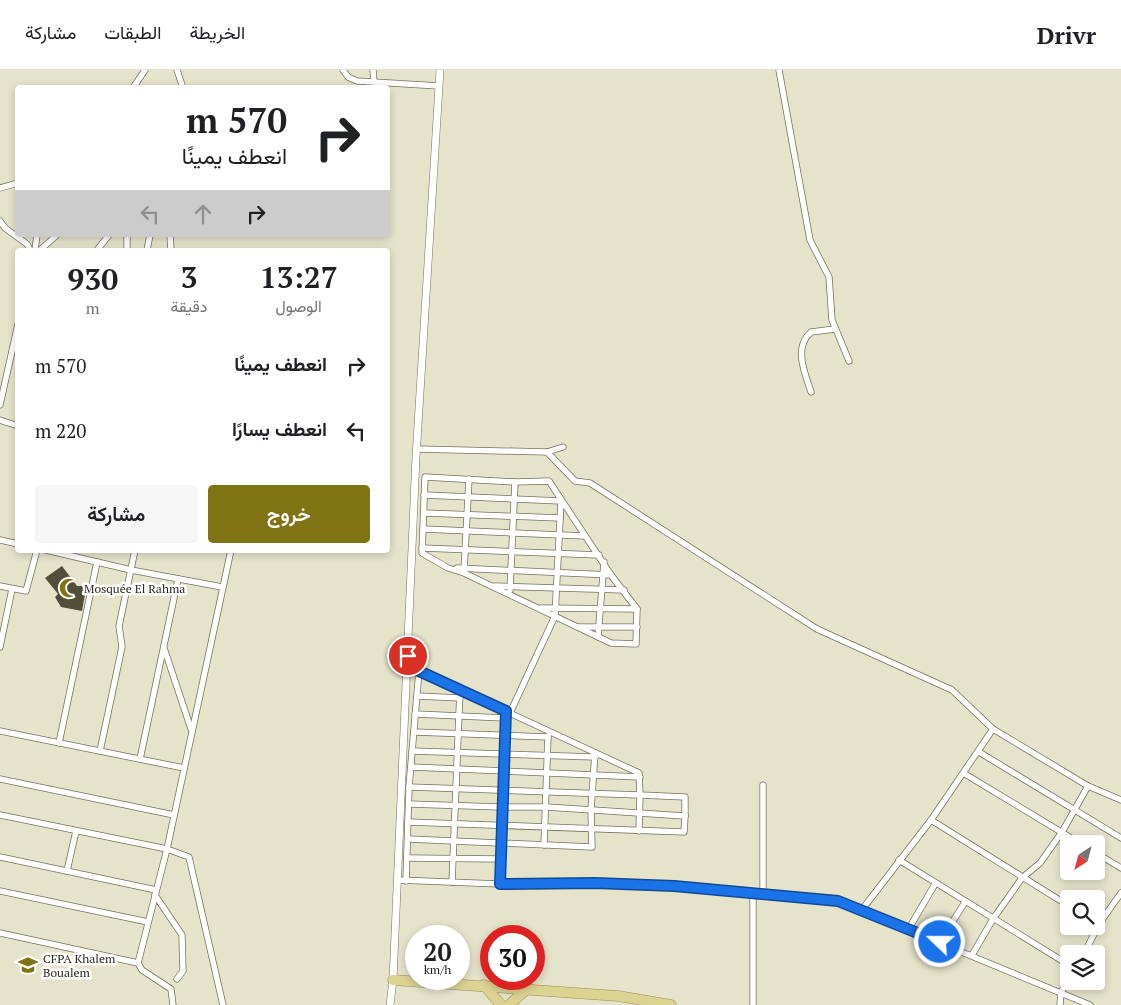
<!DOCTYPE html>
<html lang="ar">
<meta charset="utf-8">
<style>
:root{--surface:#fff;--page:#f6f6f6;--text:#202124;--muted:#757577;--line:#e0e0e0;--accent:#807314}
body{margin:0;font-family:"PT Serif",Vazirmatn,serif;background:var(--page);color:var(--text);direction:rtl;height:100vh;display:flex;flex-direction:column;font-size:19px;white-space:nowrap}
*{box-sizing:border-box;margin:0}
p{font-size:16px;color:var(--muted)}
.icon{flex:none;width:28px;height:28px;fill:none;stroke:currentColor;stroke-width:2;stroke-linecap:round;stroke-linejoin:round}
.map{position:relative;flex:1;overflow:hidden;direction:ltr}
.sheet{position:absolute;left:15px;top:178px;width:375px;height:305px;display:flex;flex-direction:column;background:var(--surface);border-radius:5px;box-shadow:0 2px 8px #0003;direction:rtl}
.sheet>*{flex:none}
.banner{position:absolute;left:15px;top:15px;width:375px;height:152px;border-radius:5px;box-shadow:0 2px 8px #0003;direction:rtl;background:#fff;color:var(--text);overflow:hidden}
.needle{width:32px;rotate:216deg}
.fabs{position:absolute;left:1060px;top:765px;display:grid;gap:10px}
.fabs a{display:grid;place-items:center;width:45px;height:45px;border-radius:5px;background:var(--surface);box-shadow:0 2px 8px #0003;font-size:25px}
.speed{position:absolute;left:405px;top:855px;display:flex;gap:10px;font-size:25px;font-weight:700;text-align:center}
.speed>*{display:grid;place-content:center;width:65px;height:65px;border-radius:50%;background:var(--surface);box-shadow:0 2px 8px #0003;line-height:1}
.speed small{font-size:12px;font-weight:400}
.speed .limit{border:8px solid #d22;background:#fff;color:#111}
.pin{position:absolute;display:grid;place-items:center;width:42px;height:42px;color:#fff;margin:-21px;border:2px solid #fff;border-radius:50%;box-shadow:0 1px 5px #0007}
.me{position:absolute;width:55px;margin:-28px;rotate:292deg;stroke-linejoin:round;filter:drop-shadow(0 0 4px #0008)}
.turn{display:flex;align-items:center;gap:18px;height:105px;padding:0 20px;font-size:22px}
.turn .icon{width:65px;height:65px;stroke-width:2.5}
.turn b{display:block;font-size:35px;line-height:42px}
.lanes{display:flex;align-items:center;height:48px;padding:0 20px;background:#0003;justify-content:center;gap:25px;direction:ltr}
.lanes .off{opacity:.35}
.eta{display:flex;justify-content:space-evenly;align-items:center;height:85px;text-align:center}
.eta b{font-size:30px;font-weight:600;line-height:35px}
.primary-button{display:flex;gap:10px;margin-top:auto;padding:10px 20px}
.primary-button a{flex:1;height:58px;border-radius:5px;background:var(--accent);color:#fff;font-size:20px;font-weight:600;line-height:58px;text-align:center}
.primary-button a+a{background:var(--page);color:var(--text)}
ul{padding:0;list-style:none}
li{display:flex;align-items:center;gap:15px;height:65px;padding:0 20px}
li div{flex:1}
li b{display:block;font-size:19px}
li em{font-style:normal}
header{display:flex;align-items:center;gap:30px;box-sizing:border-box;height:70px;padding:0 25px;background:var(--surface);border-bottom:1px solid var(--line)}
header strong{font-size:24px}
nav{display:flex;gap:28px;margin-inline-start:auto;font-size:18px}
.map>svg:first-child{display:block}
</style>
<header>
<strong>Drivr</strong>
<nav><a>الخريطة</a><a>الطبقات</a><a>مشاركة</a></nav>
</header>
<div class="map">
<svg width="1121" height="935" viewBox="0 0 1121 935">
<rect width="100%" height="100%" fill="#e6e3cb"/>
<!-- building -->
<path fill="#514e3a" d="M62,496L77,516H85L86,519L82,541L61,537L55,527L58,524L45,508Z"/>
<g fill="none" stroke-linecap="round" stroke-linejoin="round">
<defs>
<g id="minor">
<path d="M177,0L183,18"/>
<path d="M343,0L348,7L357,11L439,16"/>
<path d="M373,0L374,12"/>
<path d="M779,0L810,170L829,207L832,250L849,291"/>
<path d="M133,18L145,0"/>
<path d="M0,118L18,113"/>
<path d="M0,151L5,158L27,174L30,180"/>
<path d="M170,165L171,180"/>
<path d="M35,180L37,165"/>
<path d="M40,180L57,165"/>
<path d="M97,180L109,165"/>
<path d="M127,180V165"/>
<path d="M147,180L150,165"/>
<path d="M811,322C805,303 793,278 811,262L835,259"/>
<path d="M0,335L18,254"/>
<path d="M0,350L18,356"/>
<path d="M417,379L547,382L563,377"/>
<path d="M547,382L575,411L590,413L817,559L952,620L993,659"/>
<path d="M425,407L515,412L549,411L611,505L637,539L636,574L611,573L464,503L448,498L422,483Z"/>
<path d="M424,425L561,431L555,546L510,643"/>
<path d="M424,443L560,448"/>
<path d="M423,459L585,466"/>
<path d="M0,470L18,474"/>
<path d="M422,478L599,485"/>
<path d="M46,480L131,500L222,517"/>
<path d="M457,498L611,505"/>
<path d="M464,501L469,409"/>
<path d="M0,516L26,521L37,480"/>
<path d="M495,516L624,520"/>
<path d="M510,520L515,412"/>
<path d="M541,538L637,539"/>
<path d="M579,557H637"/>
<path d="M598,567L604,492"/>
<path d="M0,577L12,519"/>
<path d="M164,578L191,659"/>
<path d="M408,586L419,601L639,703L640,725L685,727V746L546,737H501L506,641"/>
<path d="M417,626L460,628"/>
<path d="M415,644L505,648"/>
<path d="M0,661L184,698"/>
<path d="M414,662L548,667"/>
<path d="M59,673L97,492"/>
<path d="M100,681L122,577L119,556L135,480"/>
<path d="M412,681L595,687"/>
<path d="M979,682L1121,768"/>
<path d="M140,689L178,509"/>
<path d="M411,697L640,707"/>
<path d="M965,704L1081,774"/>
<path d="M0,709L174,745"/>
<path d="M409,717L640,725L639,761"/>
<path d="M409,734L501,737L499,814"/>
<path d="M0,745L167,779L189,787L223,935"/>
<path d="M931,750L1069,836"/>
<path d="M408,752L684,762L685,746"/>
<path d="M408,769L592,777L591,740L595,683"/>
<path d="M544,775L548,666"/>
<path d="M1096,783L1121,798"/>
<path d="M0,787L156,820"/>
<path d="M407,788L500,789"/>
<path d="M899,790L1069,895"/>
<path d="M67,801L76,761"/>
<path d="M398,810L499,814L595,813L674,816L838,831L1090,935"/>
<path d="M406,811L409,717L419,601"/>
<path d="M452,812L460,620"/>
<path d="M0,821L148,852"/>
<path d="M763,823V715"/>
<path d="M155,825L182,865L183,901L177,909"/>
<path d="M861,841L931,750L993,659L1088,716L1121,730"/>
<path d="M908,860L935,814"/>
<path d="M0,863L138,893"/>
<path d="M940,872L965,832"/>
<path d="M1084,884L1099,854L1121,823"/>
<path d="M972,885L993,849L1022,808L1040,793L1062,762L1088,716"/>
<path d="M173,935L171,919L142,900L138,893L167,779L231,480"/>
<path d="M753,935V822"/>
<path d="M1060,935L1061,923L1069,907"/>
</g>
<path id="tertiary" d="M390,935L393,910L416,387L440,0"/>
<g id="trunk">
<path d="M393,910L618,926L671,935"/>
<path d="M484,915L501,935"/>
<path d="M509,935L528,918"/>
</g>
</defs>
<!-- minor casing -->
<use href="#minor" stroke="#74715c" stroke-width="7"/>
<!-- tertiary casing -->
<use href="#tertiary" stroke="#74715c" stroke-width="8"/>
<!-- trunk casing -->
<use href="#trunk" stroke="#988f58" stroke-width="11"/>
<!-- minor -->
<use href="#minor" stroke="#fff" stroke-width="5.5"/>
<!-- tertiary -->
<use href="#tertiary" stroke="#fff" stroke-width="7"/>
<!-- trunk -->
<use href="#trunk" stroke="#dcd292" stroke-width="10"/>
</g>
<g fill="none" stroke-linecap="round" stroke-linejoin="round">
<defs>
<path id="route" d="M408,586L419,601L506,641L500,814L595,813L674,816L838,831L940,872"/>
</defs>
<!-- route casing -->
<use href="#route" stroke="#114b97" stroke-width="12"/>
<!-- route -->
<use href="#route" stroke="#1a73e8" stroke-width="9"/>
</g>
<!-- icons -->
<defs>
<symbol id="mosque-bare" viewBox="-9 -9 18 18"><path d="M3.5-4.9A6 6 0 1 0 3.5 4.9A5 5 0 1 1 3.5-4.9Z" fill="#807314" stroke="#fff" stroke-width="2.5" paint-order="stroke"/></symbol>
<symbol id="university-bare" viewBox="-9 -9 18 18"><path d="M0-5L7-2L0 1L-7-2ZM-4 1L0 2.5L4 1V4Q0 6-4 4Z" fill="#807314" stroke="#fff" stroke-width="2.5" paint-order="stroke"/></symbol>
</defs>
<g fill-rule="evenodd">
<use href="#mosque-bare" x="55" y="504" width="28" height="28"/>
<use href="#university-bare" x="14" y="881" width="28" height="28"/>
</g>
<g text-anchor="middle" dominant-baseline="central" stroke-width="5" stroke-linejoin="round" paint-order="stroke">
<!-- poi labels -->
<g font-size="12" fill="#2a281f" stroke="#fff" text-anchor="start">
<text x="84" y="518">Mosquée El Rahma</text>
<text x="43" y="888">CFPA Khalem<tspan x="43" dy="14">Boualem</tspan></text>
</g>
</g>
</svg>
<div class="fabs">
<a><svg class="needle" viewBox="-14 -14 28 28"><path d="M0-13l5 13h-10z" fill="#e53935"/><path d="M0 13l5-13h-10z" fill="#757577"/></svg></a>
<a><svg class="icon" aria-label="search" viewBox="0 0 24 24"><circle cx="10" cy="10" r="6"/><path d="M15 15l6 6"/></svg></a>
<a><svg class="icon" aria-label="layers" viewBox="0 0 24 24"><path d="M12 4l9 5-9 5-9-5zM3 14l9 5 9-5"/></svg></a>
</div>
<div class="speed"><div>20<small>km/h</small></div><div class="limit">30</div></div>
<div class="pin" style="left:408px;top:586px;background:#d93025"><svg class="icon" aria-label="arrive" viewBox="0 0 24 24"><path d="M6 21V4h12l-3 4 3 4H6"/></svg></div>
<svg class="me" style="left:940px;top:872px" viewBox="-20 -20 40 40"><circle r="17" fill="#1a73e8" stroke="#fff" stroke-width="3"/><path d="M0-11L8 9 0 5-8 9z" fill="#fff"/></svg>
<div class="banner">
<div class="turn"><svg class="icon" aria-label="right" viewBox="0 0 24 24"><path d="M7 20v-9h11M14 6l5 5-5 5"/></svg><div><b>570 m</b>انعطف يمينًا</div></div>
<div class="lanes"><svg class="icon off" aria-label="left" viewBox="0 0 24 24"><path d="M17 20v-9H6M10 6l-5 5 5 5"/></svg><svg class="icon off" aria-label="ahead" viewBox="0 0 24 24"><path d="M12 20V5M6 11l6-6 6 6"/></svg><svg class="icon" aria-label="right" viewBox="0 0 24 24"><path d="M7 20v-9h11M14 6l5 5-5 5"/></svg></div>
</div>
<section class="sheet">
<div class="eta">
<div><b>13:27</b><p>الوصول</p></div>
<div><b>3</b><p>دقيقة</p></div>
<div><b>930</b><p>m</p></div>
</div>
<ul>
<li><svg class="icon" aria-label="right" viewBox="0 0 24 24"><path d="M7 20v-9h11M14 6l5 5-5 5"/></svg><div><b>انعطف يمينًا</b></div><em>570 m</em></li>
<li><svg class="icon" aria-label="left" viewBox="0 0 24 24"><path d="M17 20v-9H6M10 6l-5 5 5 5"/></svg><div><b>انعطف يسارًا</b></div><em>220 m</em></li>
</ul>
<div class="primary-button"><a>خروج</a><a>مشاركة</a></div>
</section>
</div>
